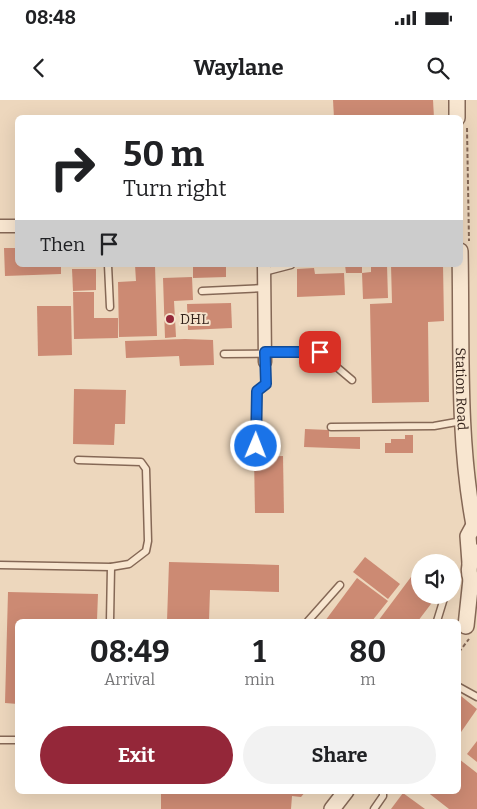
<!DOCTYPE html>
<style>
:root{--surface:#fff;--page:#f2f2f2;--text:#202124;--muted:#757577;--accent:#942739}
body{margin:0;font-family:Bitter,serif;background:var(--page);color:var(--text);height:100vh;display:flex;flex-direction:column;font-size:19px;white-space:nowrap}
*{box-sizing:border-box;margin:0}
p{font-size:16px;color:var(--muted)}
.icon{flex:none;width:28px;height:28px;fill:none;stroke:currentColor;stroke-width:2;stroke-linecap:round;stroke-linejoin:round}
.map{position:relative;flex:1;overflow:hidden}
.sheet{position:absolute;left:15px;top:519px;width:446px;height:175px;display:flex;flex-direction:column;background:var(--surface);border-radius:8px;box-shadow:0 5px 20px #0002}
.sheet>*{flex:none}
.top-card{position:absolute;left:15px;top:15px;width:448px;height:152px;border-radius:8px;box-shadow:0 5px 20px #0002;background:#fff;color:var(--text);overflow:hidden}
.controls{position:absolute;left:411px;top:454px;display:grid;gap:10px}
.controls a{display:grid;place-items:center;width:50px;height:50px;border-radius:50%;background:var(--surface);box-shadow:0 5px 20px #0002;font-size:25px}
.pin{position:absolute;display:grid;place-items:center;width:42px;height:42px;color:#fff;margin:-21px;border-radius:10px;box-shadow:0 2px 8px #0006}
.me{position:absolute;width:55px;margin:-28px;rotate:1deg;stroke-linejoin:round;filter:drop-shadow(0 0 4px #0008)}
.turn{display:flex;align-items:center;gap:18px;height:105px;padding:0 25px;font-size:22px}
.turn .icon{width:65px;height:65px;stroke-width:2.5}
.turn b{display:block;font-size:35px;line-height:42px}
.then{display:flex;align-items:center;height:48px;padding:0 25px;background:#0003;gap:10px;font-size:19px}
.eta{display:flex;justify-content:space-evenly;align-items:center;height:85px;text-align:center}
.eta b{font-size:30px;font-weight:700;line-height:35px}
.button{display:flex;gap:10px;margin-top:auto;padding:10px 25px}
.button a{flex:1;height:58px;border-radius:30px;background:var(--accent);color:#fff;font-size:20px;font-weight:700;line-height:58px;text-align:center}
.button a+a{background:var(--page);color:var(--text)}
.status{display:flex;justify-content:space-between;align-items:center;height:35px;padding:0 25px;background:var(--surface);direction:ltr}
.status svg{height:14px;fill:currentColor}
header{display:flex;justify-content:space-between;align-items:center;height:65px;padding:0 25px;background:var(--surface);font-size:22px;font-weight:700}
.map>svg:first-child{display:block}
</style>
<div class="status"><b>08:48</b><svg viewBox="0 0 49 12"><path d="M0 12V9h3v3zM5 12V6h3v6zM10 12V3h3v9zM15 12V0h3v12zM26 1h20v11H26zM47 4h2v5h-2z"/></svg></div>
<header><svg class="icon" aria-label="back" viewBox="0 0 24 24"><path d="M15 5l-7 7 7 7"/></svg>Waylane<svg class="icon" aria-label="search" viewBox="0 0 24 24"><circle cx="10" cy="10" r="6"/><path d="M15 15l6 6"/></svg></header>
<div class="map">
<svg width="477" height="709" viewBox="0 0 477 709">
<rect width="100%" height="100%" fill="#edd7bd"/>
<!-- building -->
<g fill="#cc8a73">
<path d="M333,0H433L434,18H334Z"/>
<path d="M4,148H18V165H61V174L5,176Z"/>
<path d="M135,165H155L157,236L119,237L118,182L136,181Z"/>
<path d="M193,165H226V177L193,178Z"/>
<path d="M345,165H362V173H346Z"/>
<path d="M371,165H387L388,198L363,199L362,173L371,172Z"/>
<path d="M391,165H443L444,221L428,222L429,302L372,303L370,204L392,203Z"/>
<path d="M314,168L315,174L344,173L345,195L297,197V169Z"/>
<path d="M72,169H96V190L73,191Z"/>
<path d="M192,177L193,200L174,201L176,237L165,238L163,178Z"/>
<path d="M73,192H94V218H118V238L74,239Z"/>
<path d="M231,203L232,228L188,230L187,204Z"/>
<path d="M37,206H71L72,255L38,256Z"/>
<path d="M185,239L213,240L214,265L180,266L179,256L126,258L125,241Z"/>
<path d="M74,289L126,290L125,324H115L114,345L73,344Z"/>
<path d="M305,329L329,330V337H360V349L304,347Z"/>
<path d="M405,335H413V353H385V343H391V339H405Z"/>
<path d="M283,356L284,413H255L254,357Z"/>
<path d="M365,457L400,484L388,499L353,472Z"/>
<path d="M169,462L279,465V492L210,490L209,521H167Z"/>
<path d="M411,477L420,483V495L437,496L418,521H378Z"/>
<path d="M357,478L388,501L372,521H325Z"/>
<path d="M8,492L98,494L97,520L18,521V604L5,603Z"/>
<path d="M461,596L477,609L459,635V598Z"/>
<path d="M477,641V662L467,654Z"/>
<path d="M459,659L477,673V709H449L426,691H459Z"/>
<path d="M161,691L242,694V691H306L301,697L292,696L291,709H161Z"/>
<path d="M403,693L425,709H391Z"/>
</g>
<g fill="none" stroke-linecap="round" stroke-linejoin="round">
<defs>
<g id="service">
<path d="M108,165L110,207"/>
<path d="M264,172L291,165"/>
<path d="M202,191L265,188"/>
<path d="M224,254L320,253L352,280"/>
<path d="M331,327L434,326L462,321"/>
<path d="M255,346L257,291L265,284V262"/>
<path d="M0,465L111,467L129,464L146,451L148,441L146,369L141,362L78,360"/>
<path d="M110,521L111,467"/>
<path d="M308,521L340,485"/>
<path d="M437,521L445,495"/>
<path d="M459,587L477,597"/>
<path d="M0,640H18"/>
<path d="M374,709L383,696V691"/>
</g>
<g id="minor">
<path d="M0,126H18"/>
<path d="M264,165L265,262"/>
</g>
<g id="tertiary">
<path d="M457,0V18"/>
<path id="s1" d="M460,151C462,242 457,335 474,425L477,428"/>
<path d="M470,463L468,436L474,425"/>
<path d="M476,487C467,476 467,463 477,452"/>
<path d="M466,526L471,479"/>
<path d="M332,709L346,691"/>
</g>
</defs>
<!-- service casing -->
<use href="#service" stroke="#856856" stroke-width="9"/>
<!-- minor casing -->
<use href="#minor" stroke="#856856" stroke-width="15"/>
<!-- tertiary casing -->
<use href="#tertiary" stroke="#856856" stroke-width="18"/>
<!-- path -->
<g stroke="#856856" stroke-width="2" stroke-dasharray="4 2.5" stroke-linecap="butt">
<path d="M467,28L469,141"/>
<path d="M459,552L469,539"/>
</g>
<!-- service -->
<use href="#service" stroke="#f8e6d0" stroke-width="6"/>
<!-- minor -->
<use href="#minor" stroke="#f8e6d0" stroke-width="12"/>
<!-- tertiary -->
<use href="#tertiary" stroke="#f8e6d0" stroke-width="15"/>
</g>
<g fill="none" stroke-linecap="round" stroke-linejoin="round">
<defs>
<path id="route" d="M256,346L257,291L266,284L265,252H320"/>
</defs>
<!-- route casing -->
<use href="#route" stroke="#114b97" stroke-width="12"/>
<!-- route -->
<use href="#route" stroke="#1a73e8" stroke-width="9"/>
</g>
<!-- markers -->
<circle fill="#942739" stroke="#f5e3cc" stroke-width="2" cx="170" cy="219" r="5"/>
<g text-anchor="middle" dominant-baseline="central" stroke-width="4" stroke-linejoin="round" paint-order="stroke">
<!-- poi labels -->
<g font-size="14" fill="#34231b" stroke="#f5e3cc" text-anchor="start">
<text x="180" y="219">DHL</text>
</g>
<!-- street labels -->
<g font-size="14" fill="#34231b" stroke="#f5e3cc">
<text stroke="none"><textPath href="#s1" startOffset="138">Station Road</textPath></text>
</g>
</g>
</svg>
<div class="controls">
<a><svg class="icon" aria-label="sound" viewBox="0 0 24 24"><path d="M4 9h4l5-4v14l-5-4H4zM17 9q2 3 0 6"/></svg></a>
</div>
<div class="pin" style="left:320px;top:252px;background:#d93025"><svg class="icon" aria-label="arrive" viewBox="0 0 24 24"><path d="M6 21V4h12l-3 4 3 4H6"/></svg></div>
<svg class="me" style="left:256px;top:346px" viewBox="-20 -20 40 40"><circle r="17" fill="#1a73e8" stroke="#fff" stroke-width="3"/><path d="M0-11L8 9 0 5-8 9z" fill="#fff"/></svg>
<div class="top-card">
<div class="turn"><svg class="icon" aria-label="right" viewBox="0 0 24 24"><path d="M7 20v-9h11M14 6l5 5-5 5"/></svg><div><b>50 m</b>Turn right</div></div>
<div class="then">Then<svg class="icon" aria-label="arrive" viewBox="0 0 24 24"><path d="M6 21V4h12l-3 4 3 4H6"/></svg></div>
</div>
<section class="sheet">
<div class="eta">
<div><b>08:49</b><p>Arrival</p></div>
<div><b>1</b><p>min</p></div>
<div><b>80</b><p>m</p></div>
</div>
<div class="button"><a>Exit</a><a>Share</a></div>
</section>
</div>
